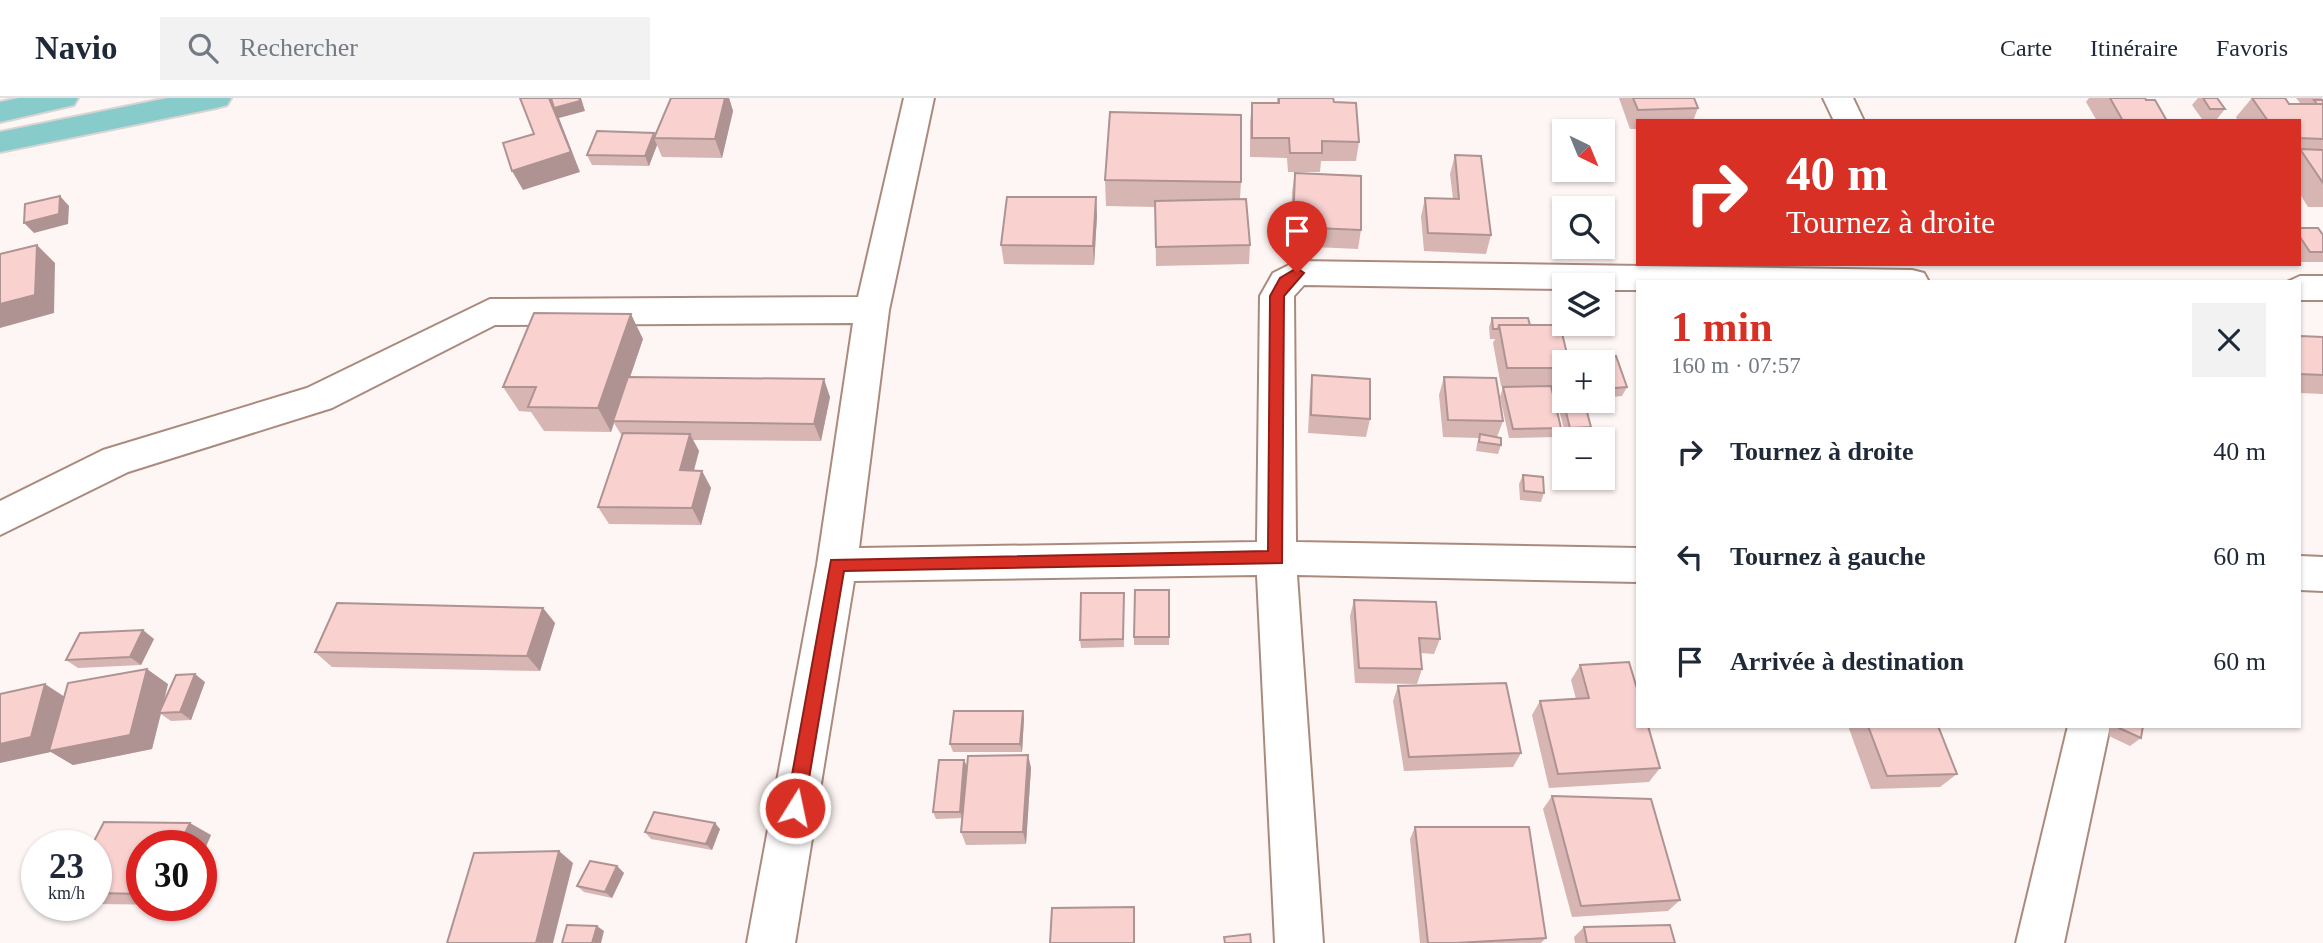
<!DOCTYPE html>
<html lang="fr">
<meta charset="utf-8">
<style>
:root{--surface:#fff;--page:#f2f2f3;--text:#1f2937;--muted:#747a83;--line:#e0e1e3;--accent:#d93025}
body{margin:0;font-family:"Times New Roman",serif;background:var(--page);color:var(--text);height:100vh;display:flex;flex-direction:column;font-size:26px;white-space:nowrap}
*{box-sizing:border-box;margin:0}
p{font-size:23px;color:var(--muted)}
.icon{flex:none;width:38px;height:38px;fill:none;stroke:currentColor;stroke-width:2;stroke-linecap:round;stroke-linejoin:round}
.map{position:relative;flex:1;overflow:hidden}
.panel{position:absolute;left:1636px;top:182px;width:665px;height:448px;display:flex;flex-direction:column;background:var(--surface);border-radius:0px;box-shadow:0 2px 5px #0004}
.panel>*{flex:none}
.hud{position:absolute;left:1636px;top:21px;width:665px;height:147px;border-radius:0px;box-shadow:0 2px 5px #0004;background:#d93025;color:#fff;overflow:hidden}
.needle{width:46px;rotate:137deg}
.controls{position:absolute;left:1552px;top:21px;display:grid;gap:14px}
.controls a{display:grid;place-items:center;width:63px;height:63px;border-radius:0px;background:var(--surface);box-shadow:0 2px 5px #0004;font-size:35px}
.speed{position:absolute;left:21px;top:732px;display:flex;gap:14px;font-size:35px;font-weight:700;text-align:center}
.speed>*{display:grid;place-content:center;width:91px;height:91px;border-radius:50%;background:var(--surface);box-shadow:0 2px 5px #0004;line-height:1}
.speed small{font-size:18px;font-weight:400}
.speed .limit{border:10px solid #d22;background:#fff;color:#111}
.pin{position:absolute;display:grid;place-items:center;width:60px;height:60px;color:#fff;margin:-72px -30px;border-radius:50% 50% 50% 0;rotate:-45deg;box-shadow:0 0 7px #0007}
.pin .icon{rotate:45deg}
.me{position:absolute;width:77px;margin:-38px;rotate:10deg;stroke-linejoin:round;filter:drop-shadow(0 0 5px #0008)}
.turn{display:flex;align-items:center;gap:24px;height:147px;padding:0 35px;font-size:32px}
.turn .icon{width:91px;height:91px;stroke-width:2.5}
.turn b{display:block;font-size:49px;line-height:60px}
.round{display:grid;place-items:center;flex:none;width:74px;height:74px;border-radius:0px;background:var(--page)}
.summary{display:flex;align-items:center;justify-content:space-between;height:119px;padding:0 35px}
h1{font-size:42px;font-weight:700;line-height:52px;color:var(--accent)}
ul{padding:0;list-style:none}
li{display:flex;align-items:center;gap:21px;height:105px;padding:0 35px}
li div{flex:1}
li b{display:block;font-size:26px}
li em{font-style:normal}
header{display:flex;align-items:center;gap:42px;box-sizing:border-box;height:98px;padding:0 35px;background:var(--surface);border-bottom:2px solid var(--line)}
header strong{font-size:33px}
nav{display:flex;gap:38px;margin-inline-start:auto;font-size:24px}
.search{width:490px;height:63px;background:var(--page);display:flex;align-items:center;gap:18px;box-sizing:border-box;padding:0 24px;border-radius:0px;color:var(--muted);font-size:26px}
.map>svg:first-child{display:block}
</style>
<header>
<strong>Navio</strong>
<div class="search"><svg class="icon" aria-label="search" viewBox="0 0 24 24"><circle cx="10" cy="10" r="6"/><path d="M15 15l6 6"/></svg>Rechercher</div>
<nav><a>Carte</a><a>Itinéraire</a><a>Favoris</a></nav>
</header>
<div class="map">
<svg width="2323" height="845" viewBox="0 0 2323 845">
<rect width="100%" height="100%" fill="#fef6f4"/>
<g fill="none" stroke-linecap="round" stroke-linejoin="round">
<defs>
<g id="street">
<path d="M904,0H934L889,212L859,450L1257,444L1260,198L1273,175L1297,163L1912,172L1924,175L1929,184H1638V192H1603V187H1564V191L1304,187L1294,198L1296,444L1638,450V484L1297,477L1323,845H1275L1257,477L854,483L795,845H747L817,467L853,225L495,227L332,310L128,374L0,437V403L103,352L307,290L490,201L858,199Z"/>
<path d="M1823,0H1853L1864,23H1834Z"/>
<path d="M2300,178H2323V202H2300V184H2287Z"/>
<path d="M2300,458L2323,459V493L2300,492Z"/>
<path d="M2068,628H2110L2064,845H2016Z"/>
</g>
<g id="primary">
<path d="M19,0H78L74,7L0,24V4Z"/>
<path d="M168,0H231L227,7L216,10L0,54V34Z"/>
</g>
</defs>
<!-- street casing -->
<use href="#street" stroke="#ab8a7e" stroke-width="4"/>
<!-- primary casing -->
<use href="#primary" stroke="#d7d4d3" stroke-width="4"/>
<!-- street -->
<use href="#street" fill="#fff" fill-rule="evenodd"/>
<!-- primary -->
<use href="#primary" fill="#88cbcb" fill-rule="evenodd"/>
</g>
<!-- wall -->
<g fill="#d6b5b3">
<path d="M671,0H729L733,13L722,60L662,59L657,47L649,68L592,67L587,57L654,35L655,37Z"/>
<path d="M1277,0H1333L1334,4L1359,44L1356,63H1321L1320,74H1288L1287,60L1250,59V24L1252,5H1277Z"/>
<path d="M1619,0H1694L1698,10L1693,23H1638V31H1630Z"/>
<path d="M2089,0H2145L2167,23H2097L2086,4Z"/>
<path d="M2198,0H2217L2225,11L2217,21H2202L2192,7Z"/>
<path d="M2252,0L2289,6L2300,5L2296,0H2322L2321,2H2323V109H2308L2300,96V23H2238L2236,19Z"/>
<path d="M1455,57L1491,137L1486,156L1424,153L1421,119L1425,100L1453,101L1450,76Z"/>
<path d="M1295,75L1361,132L1358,151L1291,148L1292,94Z"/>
<path d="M1105,82L1241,84L1240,101L1250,147L1249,166L1156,168L1155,109L1106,108Z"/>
<path d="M1096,99L1097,118L1094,167L1004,166L1001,147Z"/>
<path d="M2300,130L2323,154V164H2300Z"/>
<path d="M1492,220L1530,227L1564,264V284L1563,289L1551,288L1561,330L1557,339L1509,340L1500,299L1503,289L1538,288H1501L1493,245L1495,241H1490L1489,229Z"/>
<path d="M2300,238L2323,239V296L2300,295Z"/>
<path d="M643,241L630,279L830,299L821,343L693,342L699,353L694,373H702L711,390L701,427L609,426L598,409L622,338L614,325L611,334L544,333L531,314L519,313L503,289Z"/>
<path d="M1616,258L1627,289L1622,298L1603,300V264H1580L1581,260Z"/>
<path d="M1312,277L1370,321L1366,339L1308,335L1310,295Z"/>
<path d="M1444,279L1503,323L1497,339L1501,347L1498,356L1476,353L1477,346L1479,340L1443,339L1439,297Z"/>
<path d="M1560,290L1591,329L1587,338L1566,339L1556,300Z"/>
<path d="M1523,377L1544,395L1541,404L1520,402L1519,386Z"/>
<path d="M1169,492V547H1134V539Z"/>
<path d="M1124,495V549L1081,550L1080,542Z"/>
<path d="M1354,502L1440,541L1434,556L1421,555L1422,571L1417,586L1355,585L1350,518Z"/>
<path d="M543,510L555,525L540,573L332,569L315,554Z"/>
<path d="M154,541L141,567L78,570L66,562Z"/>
<path d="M1580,567L1660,670L1649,684L1549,690L1532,617L1540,603L1576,601L1571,582Z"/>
<path d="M205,584L191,622L171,623L161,616L152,651L73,667L51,654L64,598L168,586L163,607Z"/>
<path d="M1398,588L1521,655L1513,669L1404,673L1393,603Z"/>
<path d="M1023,613L1024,621L1022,654H953L950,646Z"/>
<path d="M1848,628H1938L1957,676L1940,689L1871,691Z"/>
<path d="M2110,628H2143L2141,640L2130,648L2109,638Z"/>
<path d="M1028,657L1031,670L1026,746L966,747L961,734L962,720L936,721L933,714L964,662L967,669Z"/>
<path d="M1552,698L1680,802L1668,813L1572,819L1543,711Z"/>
<path d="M1415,729L1546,840L1541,845H1420L1410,741Z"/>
<path d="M720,731L712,752L651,741L645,734Z"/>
<path d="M211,737L201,760V747H142V807H180L96,806V747Z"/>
<path d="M617,768L624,775L612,800L584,794L577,788Z"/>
<path d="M1584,829L1675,845H1575L1574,839Z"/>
</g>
<!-- shaded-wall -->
<g fill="#ae9392">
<path d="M549,0H581L585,13L559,20L580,74L523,92L512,73L571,54Z"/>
<path d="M725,0H729L733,13L722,60L715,41Z"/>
<path d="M654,35L656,40H654L657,47L649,68L645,58Z"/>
<path d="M60,98L69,108L68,126L34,135L24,125Z"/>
<path d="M1096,99L1097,118L1094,167L1093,148Z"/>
<path d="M37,147L55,165L54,215L0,230V206Z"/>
<path d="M631,216L643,241L615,323H613L614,325L611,334L598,310Z"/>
<path d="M824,281L830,299L821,343L814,326Z"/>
<path d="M690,336L699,353L689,389L680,372Z"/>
<path d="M702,373L711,390L701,427L692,410Z"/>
<path d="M543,510L555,525L540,573L527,558Z"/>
<path d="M143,532L154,541L141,567L130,559Z"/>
<path d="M147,571L168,586L152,651L73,667L51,654L0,665V646L45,586L68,601Z"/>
<path d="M195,576L205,584L191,622L180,614Z"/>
<path d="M1023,613L1024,621L1022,654L1020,646Z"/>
<path d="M1028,657L1031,670L1026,746L1023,734Z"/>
<path d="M964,662L967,669L963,720L960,714Z"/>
<path d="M190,725L211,737L201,760V747H179Z"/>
<path d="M715,725L720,731L712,752L706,746Z"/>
<path d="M559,753L573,765L553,845H536Z"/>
<path d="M617,768L624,775L612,800L605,794Z"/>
<path d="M597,828L604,833L601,845H592Z"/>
</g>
<!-- building -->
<g fill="#f9d2d0" stroke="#ae9392" stroke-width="2">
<path d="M520,0H549L571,54L512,73L503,45L534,36Z"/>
<path d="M551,0H579L580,3L554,10Z"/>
<path d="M671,0H725L715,41L654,40Z"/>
<path d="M1279,0H1333L1334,4L1356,5L1359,44L1322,43V55H1290L1289,40H1252V5H1279Z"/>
<path d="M1633,0H1694L1698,10L1638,12Z"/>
<path d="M2110,0H2145L2146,2H2155L2167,23H2123Z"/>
<path d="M2203,0H2217L2225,11H2210Z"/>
<path d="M2252,0H2285L2289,6H2322L2323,7V41L2300,40V23H2268Z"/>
<path d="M2314,2H2323V7L2322,6H2317Z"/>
<path d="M1110,14L1241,17V84L1105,82Z"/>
<path d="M597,33L654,35L645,58L587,57Z"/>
<path d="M2300,51L2323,52V85Z"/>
<path d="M1455,57L1481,58L1491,137L1428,135L1425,100L1459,101Z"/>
<path d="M1295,75L1361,78V132L1293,129Z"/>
<path d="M60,98L59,116L24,125L25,106Z"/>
<path d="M1007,99H1096L1093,148L1001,147Z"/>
<path d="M1246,101L1250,147L1156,149L1155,103Z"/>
<path d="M2300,130H2318L2323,137V154H2310L2300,139Z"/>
<path d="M37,147L35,197L0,206V156Z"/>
<path d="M534,215L631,216L598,310L528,309L536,289H503Z"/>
<path d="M1492,220H1528L1530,227H1499L1498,231H1493Z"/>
<path d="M1499,227H1560L1569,264H1564V270H1507Z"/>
<path d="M2300,238L2323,239V277L2300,276Z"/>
<path d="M1616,258L1627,289L1603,291V264H1583L1581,260Z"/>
<path d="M1312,277L1370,281V321L1311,317Z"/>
<path d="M628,279L824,281L814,326L613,323Z"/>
<path d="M1444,279L1496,280L1503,323L1448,322Z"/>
<path d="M1551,288L1561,330L1513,331L1503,289Z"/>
<path d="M1560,290H1564V303H1584L1591,329L1570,330Z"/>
<path d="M623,335L690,336L680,372L702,373L692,410L598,409Z"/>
<path d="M1480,336L1501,340V347L1479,344Z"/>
<path d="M1523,377L1543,379L1544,395L1524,393Z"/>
<path d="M1135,492H1169V539H1134Z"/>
<path d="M1081,495H1124L1123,541L1080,542Z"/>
<path d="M1354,502L1436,504L1440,541L1419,540L1422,571L1359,570Z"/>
<path d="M337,505L543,510L527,558L315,554Z"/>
<path d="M143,532L130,559L66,562L80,535Z"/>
<path d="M1629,564L1638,594V628H1648L1660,670L1558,676L1540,603L1589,600L1580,567Z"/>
<path d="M147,571L130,637L49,653L68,585Z"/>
<path d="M195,576L180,614L159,615L176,577Z"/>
<path d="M1506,585L1521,655L1409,659L1398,588Z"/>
<path d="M45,586L31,639L0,646V596Z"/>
<path d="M954,613H1023L1020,646H950Z"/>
<path d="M1868,628H1938L1957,676L1887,678Z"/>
<path d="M2120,628H2143L2141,640L2119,630Z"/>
<path d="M1028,657L1023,734H961L968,658Z"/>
<path d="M939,662H964L960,714H933Z"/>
<path d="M1552,698L1651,701L1680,802L1581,808Z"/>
<path d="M654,714L715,725L706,746L645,734Z"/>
<path d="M104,724L190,725L179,747H142V796L96,795V747H92Z"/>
<path d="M1415,729H1529L1546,840L1456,845H1428Z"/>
<path d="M559,753L536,845H447L474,755Z"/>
<path d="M590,763L617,768L605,794L577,788Z"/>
<path d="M1134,809V845H1050L1052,810Z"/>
<path d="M567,827L597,828L592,845H562Z"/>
<path d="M1670,827L1675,845H1587L1584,829Z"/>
<path d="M1250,836L1251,845H1225L1224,839Z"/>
</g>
<!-- route -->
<path fill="#d93025" stroke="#8d1f18" stroke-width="2" d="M1297,170L1304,175L1284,198L1282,465L844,473L804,710L801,716L795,719L788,716L786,710L831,462L1268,453L1270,198L1280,180Z"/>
</svg>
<div class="controls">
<a><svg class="needle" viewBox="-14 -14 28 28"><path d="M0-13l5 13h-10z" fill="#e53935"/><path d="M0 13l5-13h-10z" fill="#747a83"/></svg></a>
<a><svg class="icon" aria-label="search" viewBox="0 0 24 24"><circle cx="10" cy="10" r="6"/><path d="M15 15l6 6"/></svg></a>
<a><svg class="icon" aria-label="layers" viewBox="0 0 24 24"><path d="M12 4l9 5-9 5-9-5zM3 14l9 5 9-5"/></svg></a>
<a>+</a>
<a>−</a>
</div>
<div class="speed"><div>23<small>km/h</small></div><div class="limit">30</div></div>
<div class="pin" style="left:1297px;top:175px;background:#d93025"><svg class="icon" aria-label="arrive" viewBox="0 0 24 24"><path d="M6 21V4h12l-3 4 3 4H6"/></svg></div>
<svg class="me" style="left:795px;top:710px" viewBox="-20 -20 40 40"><circle r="17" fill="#d93025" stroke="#fff" stroke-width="3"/><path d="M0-11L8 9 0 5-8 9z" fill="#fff"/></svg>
<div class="hud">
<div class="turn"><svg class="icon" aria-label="right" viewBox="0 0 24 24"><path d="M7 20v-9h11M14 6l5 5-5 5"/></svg><div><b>40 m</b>Tournez à droite</div></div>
</div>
<section class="panel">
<div class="summary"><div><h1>1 min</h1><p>160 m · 07:57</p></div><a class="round"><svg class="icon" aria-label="close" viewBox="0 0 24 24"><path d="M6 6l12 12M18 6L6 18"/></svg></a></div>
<ul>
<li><svg class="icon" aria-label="right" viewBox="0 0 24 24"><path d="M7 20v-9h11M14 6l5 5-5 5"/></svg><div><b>Tournez à droite</b></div><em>40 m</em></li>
<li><svg class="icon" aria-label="left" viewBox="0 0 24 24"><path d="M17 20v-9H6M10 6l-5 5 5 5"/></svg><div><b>Tournez à gauche</b></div><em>60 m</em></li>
<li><svg class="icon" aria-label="arrive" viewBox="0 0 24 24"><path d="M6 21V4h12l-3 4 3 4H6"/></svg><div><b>Arrivée à destination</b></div><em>60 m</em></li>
</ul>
</section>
</div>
